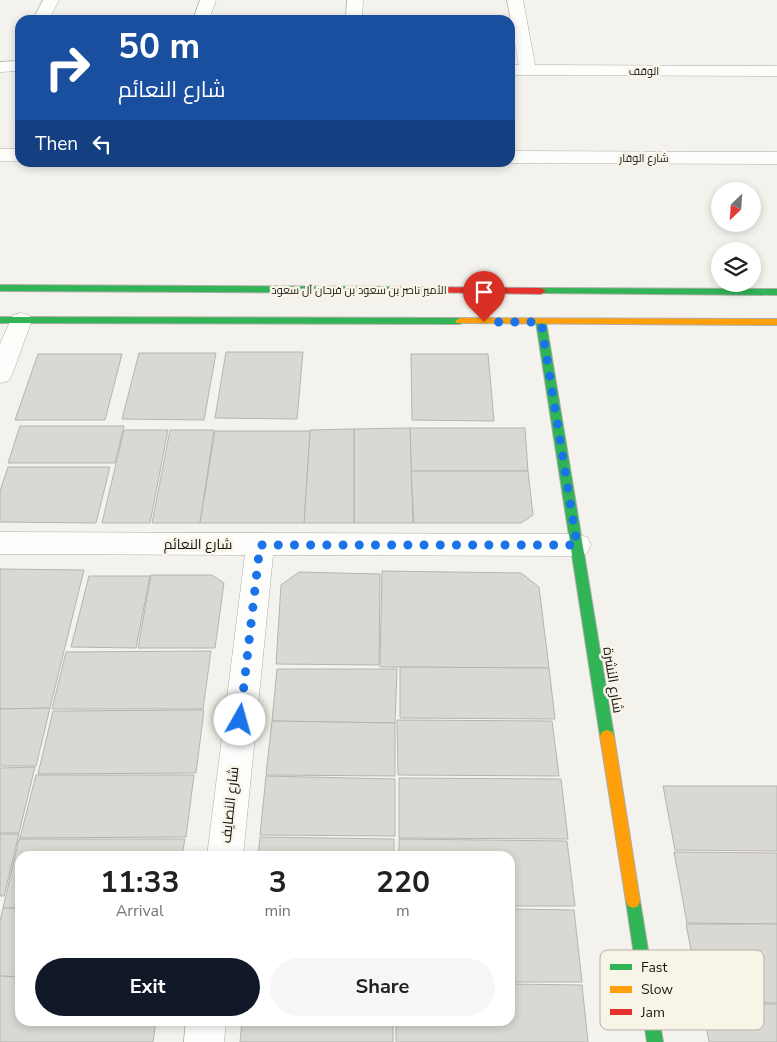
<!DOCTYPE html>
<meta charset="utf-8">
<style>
:root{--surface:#fff;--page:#f6f6f6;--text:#202124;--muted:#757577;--accent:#111827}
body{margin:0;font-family:"Nunito Sans",Cairo,sans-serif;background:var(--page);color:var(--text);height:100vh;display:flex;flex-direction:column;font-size:19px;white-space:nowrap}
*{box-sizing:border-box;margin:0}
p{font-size:16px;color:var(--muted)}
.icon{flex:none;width:28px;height:28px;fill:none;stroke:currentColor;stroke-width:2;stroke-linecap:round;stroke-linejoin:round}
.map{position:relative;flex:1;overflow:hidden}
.details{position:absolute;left:15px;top:851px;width:500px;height:175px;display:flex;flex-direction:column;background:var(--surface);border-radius:15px;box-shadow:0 2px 8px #0003}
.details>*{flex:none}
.hud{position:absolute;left:15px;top:15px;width:500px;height:152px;border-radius:15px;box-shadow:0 2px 8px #0003;background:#1a4fa0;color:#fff;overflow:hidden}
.needle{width:32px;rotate:205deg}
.fabs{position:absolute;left:711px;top:182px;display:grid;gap:10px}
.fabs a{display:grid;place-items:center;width:50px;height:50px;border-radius:50%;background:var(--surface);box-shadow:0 2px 8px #0003;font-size:25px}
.pin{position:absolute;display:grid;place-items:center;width:42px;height:42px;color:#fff;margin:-51px -21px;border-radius:50% 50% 50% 0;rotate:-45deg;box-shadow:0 0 5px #0007}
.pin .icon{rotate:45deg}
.me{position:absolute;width:55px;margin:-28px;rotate:7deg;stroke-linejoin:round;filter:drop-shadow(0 0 4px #0008)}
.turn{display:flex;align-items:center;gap:18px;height:105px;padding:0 20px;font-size:22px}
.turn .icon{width:65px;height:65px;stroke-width:2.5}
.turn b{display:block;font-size:35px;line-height:42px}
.then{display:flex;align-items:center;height:48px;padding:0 20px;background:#0003;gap:10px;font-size:19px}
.eta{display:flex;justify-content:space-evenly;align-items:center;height:85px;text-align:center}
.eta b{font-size:30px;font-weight:700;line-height:35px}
.primary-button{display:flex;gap:10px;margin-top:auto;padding:10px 20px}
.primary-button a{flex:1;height:58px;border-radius:30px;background:var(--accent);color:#fff;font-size:20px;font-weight:700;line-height:58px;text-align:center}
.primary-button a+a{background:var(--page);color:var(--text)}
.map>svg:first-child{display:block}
</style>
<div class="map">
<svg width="777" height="1042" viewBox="0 0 777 1042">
<rect width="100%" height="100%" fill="#f4f2ec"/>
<!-- building -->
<g fill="#dad8d3" stroke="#b6b4b0">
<path d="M226,352H303L297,419L215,418Z"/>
<path d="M139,353H216L204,420L122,419Z"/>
<path d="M38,354H122L105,420H15Z"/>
<path d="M411,354H488L494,421L412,420Z"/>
<path d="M20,426H124L115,463H8Z"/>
<path d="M410,428H525L528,471H411Z"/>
<path d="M410,428L413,523H354V429Z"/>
<path d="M354,429V523H304L310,430Z"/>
<path d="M124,430H168L150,523H102Z"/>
<path d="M170,430H214L200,523H152Z"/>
<path d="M215,431H310L304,523H200Z"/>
<path d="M8,467H110L96,523L0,522V491Z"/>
<path d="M411,471H528L533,515L521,523H414Z"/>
<path d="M0,569L84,570L50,708L0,709Z"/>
<path d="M382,571L521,573L539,587L549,668L380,667Z"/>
<path d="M299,572L380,574L379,665L276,664L281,585Z"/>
<path d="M151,575H212L224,583L215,648H138Z"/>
<path d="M89,576H150L136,648L71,647Z"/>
<path d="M211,651L203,709H52L66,652Z"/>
<path d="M400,667L549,668L555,719L400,718Z"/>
<path d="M277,669H397L395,723L272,721Z"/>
<path d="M50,708L36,766H0V709Z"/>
<path d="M204,710L196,773L38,774L53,711Z"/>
<path d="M397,720L552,721L559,776L398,775Z"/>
<path d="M272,721L395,723V776L266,775Z"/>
<path d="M35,767L19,833H0V768Z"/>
<path d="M36,775H194L186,837L20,838Z"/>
<path d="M266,776L395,779V836L260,835Z"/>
<path d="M399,778L561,779L568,839L399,838Z"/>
<path d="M663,786H777V851L675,850Z"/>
<path d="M0,834H19L4,896H0Z"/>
<path d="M260,837L394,839V856H258Z"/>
<path d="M19,839H185L182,856H20V908H3Z"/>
<path d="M399,839L567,841L575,906H510V856H399Z"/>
<path d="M674,852L777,853V924L687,923Z"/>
<path d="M3,908H20V977L0,976V921Z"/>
<path d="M510,909L574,910L582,982H510Z"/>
<path d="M686,924H777V1003L701,1002Z"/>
<path d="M0,976L20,977V1021H156L153,1042H0Z"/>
<path d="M510,984L582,985L588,1042H396V1021H510Z"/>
<path d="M702,1003L777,1004V1042H709Z"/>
<path d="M242,1021H393V1042H240Z"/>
</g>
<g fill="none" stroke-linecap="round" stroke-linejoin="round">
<defs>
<g id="street">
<path d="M43,0H59L49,20H33Z"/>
<path d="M200,0H216L209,20H193Z"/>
<path d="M347,0H363L362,20H346Z"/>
<path d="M507,0H523L535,65L777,66V76L510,75V65H519Z"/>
<path d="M20,61V71L0,72V62Z"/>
<rect x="0" y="149" width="20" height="12"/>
<path d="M510,151L777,152V164L510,163Z"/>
<path d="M21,313L29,315L32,320L12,375L8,381L0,383V344L13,315Z"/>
<path d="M0,532L577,534L587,537L591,545L587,553L577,556L273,555L243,856H207L245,555L0,554Z"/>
<path d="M186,1021H226L224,1042H184Z"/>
</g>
<g id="fast">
<path d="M0,285L416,287L421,290L416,293L0,291Z"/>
<path d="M541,288L777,289V295L538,293L536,291Z"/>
<path d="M0,317L460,318L465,321L460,324L0,323Z"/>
<path d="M541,319L546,322L614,736L612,740L607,742L602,740L600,736L536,322Z"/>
<path d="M633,894L638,896L640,901L663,1042H647L626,901L628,896Z"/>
</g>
<g id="slow">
<path d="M460,318L777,319V325L457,323L455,321Z"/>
<path d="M607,730L612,732L614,736L640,901L638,906L633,908L628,906L626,901L600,736L602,732Z"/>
</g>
<path id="jam" d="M416,287L541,288L546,291L541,294L413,292V288Z"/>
</defs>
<!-- street casing -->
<use href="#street" stroke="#afada9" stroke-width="1"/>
<!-- fast casing -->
<use href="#fast" stroke="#afada9" stroke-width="2"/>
<!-- slow casing -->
<use href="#slow" stroke="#afada9" stroke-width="2"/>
<!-- jam casing -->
<use href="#jam" stroke="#afada9" stroke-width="2"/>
<!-- street -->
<use href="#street" fill="#fdfdfc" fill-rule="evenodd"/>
<!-- fast -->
<use href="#fast" fill="#30b455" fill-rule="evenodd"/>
<!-- slow -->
<use href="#slow" fill="#ff9f0a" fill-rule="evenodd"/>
<!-- jam -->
<use href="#jam" fill="#e5322d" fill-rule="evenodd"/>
</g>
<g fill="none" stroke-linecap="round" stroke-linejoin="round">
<!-- route -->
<path stroke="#1a73e8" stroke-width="9" stroke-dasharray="0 16.2" d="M240,720L260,545H577L541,322H484"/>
</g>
<g text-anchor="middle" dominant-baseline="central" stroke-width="5" stroke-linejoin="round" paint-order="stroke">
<!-- far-street labels -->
<g font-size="11" fill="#161511" stroke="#f8f4e8">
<text x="644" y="71">الوقف</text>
<text x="644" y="158">شارع الوقار</text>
<text x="359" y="290">الأمير ناصر بن سعود بن فرحان آل سعود</text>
</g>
<!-- street labels -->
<g font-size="14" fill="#161511" stroke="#f8f4e8">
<text x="198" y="544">شارع النعائم</text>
<text transform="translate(613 680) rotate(81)">شارع النشرة</text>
<text transform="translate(230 805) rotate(-84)">شارع النصايف</text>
</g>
</g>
<!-- legend -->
<rect x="600" y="950" width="164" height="80" rx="8" fill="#f8f4e8" stroke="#b4b1a8" stroke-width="1"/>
<rect x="610" y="964" width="22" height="6" fill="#30b455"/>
<rect x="610" y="986" width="22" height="7" fill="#ff9f0a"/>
<rect x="610" y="1009" width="22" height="6" fill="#e5322d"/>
<g font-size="14" fill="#161511">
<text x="641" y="972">Fast</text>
<text x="641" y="994">Slow</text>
<text x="641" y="1017">Jam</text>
</g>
</svg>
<div class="fabs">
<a><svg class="needle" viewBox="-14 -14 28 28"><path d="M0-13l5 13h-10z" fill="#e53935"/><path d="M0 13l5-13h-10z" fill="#757577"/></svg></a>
<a><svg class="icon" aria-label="layers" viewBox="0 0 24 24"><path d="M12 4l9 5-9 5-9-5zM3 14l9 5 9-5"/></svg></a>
</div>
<div class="pin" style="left:484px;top:322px;background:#d93025"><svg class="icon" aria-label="arrive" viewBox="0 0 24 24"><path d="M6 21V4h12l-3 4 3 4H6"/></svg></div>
<svg class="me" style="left:240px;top:720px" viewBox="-20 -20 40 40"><circle r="19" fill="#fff"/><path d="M0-13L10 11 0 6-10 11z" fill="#1a73e8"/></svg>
<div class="hud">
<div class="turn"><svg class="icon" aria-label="right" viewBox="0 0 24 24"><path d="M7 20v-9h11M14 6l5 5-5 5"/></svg><div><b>50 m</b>شارع النعائم</div></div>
<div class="then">Then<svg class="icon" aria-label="left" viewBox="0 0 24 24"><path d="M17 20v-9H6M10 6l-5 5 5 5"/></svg></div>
</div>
<section class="details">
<div class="eta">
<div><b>11:33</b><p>Arrival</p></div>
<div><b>3</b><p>min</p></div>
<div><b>220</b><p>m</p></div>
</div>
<div class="primary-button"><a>Exit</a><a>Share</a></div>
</section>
</div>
